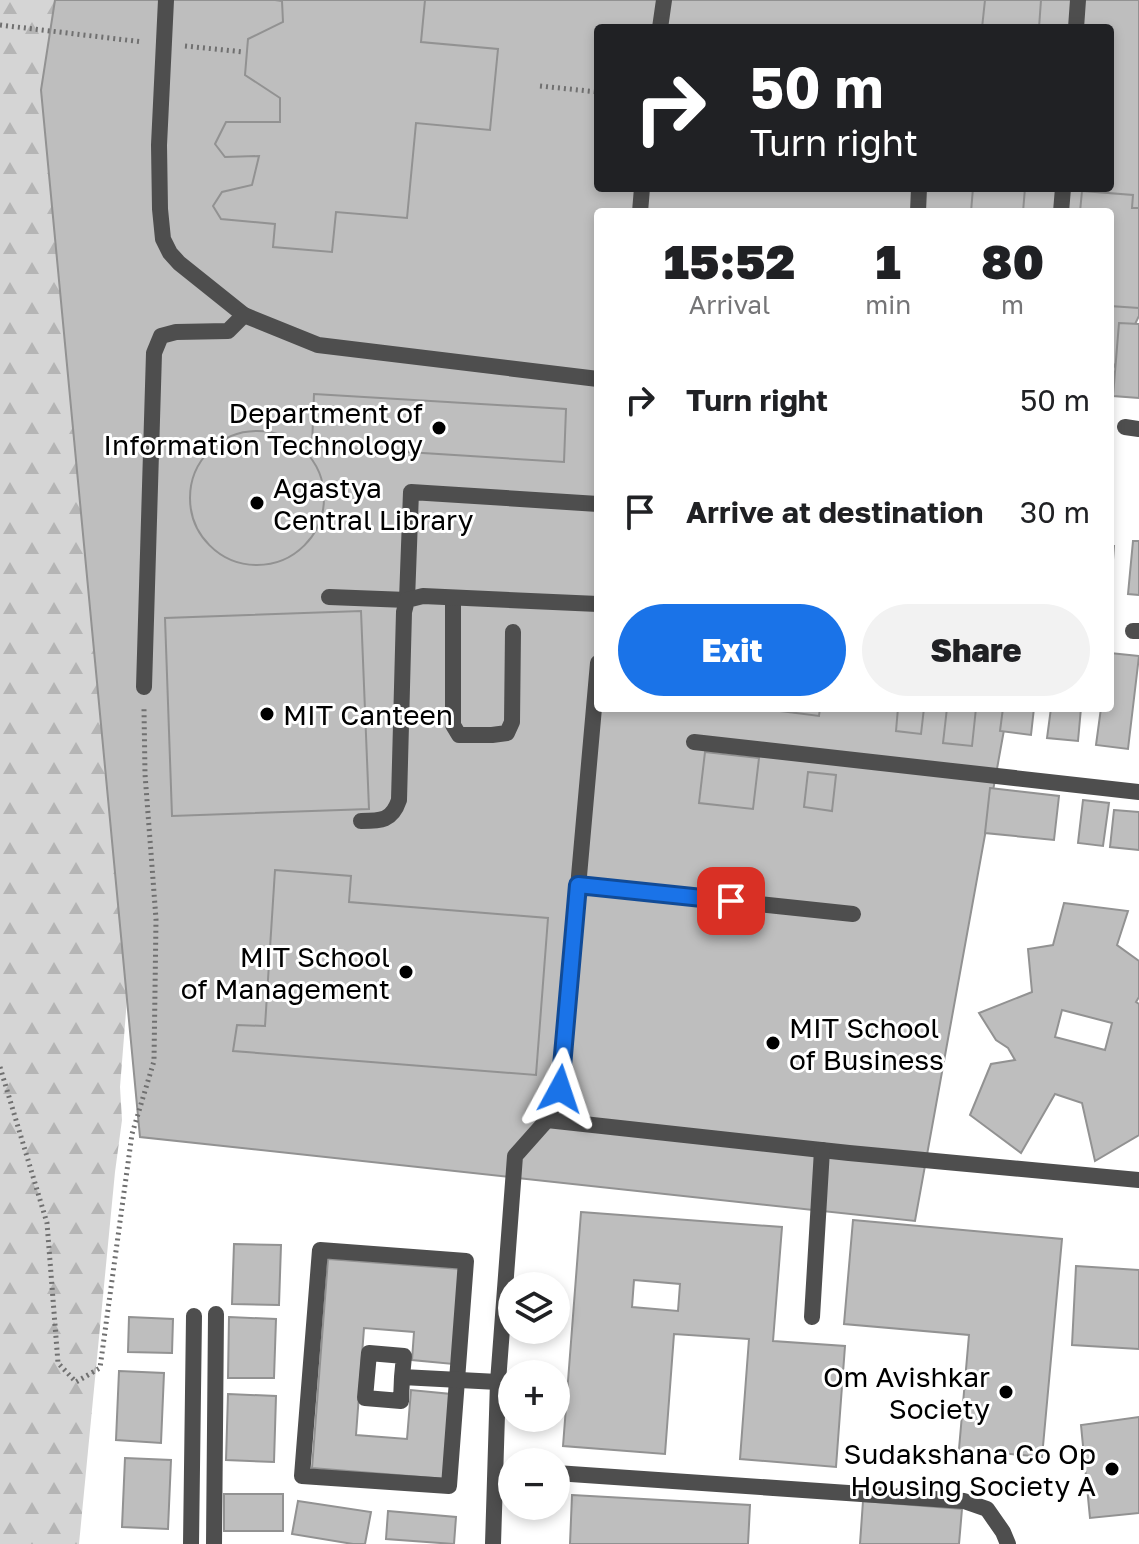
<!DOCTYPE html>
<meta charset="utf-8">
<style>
:root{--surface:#fff;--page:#f2f2f2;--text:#202124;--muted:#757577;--accent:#1a73e8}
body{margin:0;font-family:"Golos Text",sans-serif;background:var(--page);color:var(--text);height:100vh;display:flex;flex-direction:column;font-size:30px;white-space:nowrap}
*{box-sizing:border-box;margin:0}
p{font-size:26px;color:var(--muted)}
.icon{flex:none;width:44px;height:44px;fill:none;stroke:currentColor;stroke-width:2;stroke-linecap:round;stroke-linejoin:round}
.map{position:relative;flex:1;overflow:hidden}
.details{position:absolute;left:594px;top:208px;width:520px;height:504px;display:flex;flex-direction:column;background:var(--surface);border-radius:8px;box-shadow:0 4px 12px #0003}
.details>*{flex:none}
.hud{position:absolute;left:594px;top:24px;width:520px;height:168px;border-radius:8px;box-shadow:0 4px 12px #0003;background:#202124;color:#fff;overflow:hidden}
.fabs{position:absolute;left:498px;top:1272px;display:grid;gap:16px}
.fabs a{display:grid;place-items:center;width:72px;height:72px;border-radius:50%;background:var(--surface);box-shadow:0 4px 12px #0003;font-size:40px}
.pin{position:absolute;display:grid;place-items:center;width:68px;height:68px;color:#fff;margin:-34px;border-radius:16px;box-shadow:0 4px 12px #0006}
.me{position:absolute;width:88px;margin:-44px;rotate:5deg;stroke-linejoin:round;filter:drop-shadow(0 0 6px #0008)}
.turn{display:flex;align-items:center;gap:28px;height:168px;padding:0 24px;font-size:36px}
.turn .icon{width:104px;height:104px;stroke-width:2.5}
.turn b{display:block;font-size:56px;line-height:68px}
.eta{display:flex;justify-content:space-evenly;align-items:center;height:136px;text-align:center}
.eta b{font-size:48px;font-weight:800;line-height:56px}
.action{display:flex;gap:16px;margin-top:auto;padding:16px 24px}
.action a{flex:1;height:92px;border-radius:48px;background:var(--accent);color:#fff;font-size:32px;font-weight:800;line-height:92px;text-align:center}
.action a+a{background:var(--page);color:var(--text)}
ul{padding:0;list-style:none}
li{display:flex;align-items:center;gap:24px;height:112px;padding:0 24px}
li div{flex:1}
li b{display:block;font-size:30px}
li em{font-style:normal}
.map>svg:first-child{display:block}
</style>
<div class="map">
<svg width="1139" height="1544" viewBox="0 0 1139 1544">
<defs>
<pattern id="forest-firs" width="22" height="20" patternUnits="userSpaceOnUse" patternTransform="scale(2)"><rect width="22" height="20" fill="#d5d5d5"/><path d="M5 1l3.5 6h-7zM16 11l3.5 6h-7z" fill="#b5b5b5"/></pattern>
</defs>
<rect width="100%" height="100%" fill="#fff"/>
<!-- forest -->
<path fill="url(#forest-firs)" d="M0,0H154L145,774L120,1087L122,1120L115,1172L79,1544H0Z"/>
<!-- building -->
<g fill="#bebebe" stroke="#929292" stroke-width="2" fill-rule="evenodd">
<path d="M55,0H1139V316L1110,375V212H598V708H1008L915,1221L140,1137L41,90ZM598,28H1110V188H598Z"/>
<path d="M275,0H425L421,42L498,49L490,130L416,123L407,218L336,212L332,252L273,247L275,224L221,219L213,206L222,192L252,185L259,156L225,157L215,144L226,122H280V98L245,75L248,39L283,22L282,1Z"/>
<path d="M985,0H1041L1039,28H982Z"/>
<path d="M973,188H1025L1023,212H971Z"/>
<path d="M1082,191L1133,195L1132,208H1139V308L1110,306V212H1080Z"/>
<path d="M1119,323L1139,324V398L1113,396Z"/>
<path d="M314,394L566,409L564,462L312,446Z"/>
<circle cx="257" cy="498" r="67"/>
<path d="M1133,541H1139V595L1128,594Z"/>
<path d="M1110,546H1114L1111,588H1110Z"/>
<path d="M361,611L369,809L172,816L165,618Z"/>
<path d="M1110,653L1139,656L1128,749L1096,745L1101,708H1110Z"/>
<path d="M781,708H820L819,716L781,711Z"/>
<path d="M898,708H924L921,734L896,731Z"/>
<path d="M947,708H976L972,746L943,743Z"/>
<path d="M1003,708H1034L1031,735L1000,731Z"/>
<path d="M1051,708H1081L1078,741L1047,738Z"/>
<path d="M705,752L759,758L753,809L699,803Z"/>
<path d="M808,772L836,775L832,811L804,807Z"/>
<path d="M990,788L1059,796L1054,840L985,833Z"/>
<path d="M1083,800L1109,803L1103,846L1078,843Z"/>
<path d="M1114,810L1139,812V850L1110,847Z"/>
<path d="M275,870L351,876L349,902L548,918L536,1075L233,1051L237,1025L265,1026Z"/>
<path d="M1064,903L1128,911L1117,945L1139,961V997L1136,1002L1139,1004V1135L1095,1161L1082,1103L1055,1094L1021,1153L970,1115L991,1064L1015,1060L1008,1048L996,1040L979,1013L1032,992L1028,949L1053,945ZM1062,1010L1112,1023L1105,1050L1055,1037Z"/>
<path d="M581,1212L782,1227L773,1341L845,1346L836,1467L740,1459L749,1339L674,1334L665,1454L563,1446ZM634,1280L680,1284L678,1311L632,1307Z"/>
<path d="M853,1220L1062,1239L1042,1457L959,1449L969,1335L844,1324Z"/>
<path d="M234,1244L281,1245L279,1305L232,1304Z"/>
<path d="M328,1259L461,1269L453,1364L412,1360L414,1332L364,1328L356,1435L407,1439L411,1390L451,1394L445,1479L312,1468Z"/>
<path d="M1076,1266L1139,1270V1349L1072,1345Z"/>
<path d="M129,1317L173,1319L172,1353L128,1352Z"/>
<path d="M229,1317L276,1319L274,1378H228Z"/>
<path d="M119,1371L164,1373L161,1443L116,1440Z"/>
<path d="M228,1394L276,1396L274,1462L226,1460Z"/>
<path d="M1139,1417V1513L1090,1518L1081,1425Z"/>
<path d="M125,1458L171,1460L168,1529L122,1527Z"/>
<rect x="224" y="1494" width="59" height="37"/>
<path d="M572,1495L750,1505L748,1544H570Z"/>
<path d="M298,1501L371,1512L365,1544H353L292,1534Z"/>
<path d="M863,1501L962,1509L959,1544H860Z"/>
<path d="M388,1511L456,1517L454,1544L386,1539Z"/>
</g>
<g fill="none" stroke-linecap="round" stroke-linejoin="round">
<!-- path -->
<g stroke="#707070" stroke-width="5" stroke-dasharray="2 4" stroke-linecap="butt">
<path d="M0,25L143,42"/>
<path d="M185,46L244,52"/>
<path d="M540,86L598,92"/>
<path d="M0,1067L47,1223L58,1363L76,1382L100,1368L132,1134L154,1061L156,919L145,774L144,709"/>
</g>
<!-- service -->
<g stroke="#4e4e4e" stroke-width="16">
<path d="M166,0L159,145L160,209L163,239L170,253L179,263L244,315L318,345L598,379"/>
<path d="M660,28L664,0"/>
<path d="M1076,28L1078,0"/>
<path d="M640,212L642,188"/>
<path d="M918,212L919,188"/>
<path d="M1061,212L1063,188"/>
<path d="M329,597L407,600L411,492L598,504"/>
<path d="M453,598V725L459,735H492L507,733L512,722L513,632"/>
<path d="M598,663L560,1089L547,1120L849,1153L1139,1180"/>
<path d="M144,687L154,353L161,336L176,332L228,331L244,315"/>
<path d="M361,821C381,821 392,821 399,800L404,612L407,600L423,596L598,604"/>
<path d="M578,885L853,914"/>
<path d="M320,1250L466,1261L449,1486L302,1476Z"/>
<path d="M812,1317L822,1150"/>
<path d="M402,1377L404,1356L369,1353L365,1398L401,1401L402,1377L498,1382"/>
<path d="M556,1473L964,1501L987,1509L1003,1532L1008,1544"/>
</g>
<!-- minor -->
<g stroke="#4e4e4e" stroke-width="16">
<path d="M1125,427L1139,429"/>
<path d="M1133,631H1139"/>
<path d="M694,742L1139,792"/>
<path d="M191,1544L194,1316"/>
<path d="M214,1544L216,1314"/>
<path d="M493,1544L498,1382L515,1156L547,1120"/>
</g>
</g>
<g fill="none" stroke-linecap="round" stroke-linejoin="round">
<defs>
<path id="route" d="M560,1089L578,885L731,901"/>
</defs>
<!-- route casing -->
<use href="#route" stroke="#114b97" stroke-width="20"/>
<!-- route -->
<use href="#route" stroke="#1a73e8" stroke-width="14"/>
</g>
<!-- markers -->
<g fill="#000" stroke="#fff" stroke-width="3">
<circle cx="439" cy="428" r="8"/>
<circle cx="257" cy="503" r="8"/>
<circle cx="267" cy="714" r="8"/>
<circle cx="406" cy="972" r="8"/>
<circle cx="773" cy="1043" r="8"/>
<circle cx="1006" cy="1392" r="8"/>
<circle cx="1112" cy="1469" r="8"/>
</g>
<g text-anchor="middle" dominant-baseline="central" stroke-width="6" stroke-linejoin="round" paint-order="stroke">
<!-- poi labels -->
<g font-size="28" fill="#000" stroke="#fff" text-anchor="end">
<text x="423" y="412">Department of<tspan x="423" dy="32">Information Technology</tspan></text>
<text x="273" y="487" text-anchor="start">Agastya<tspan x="273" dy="32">Central Library</tspan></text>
<text x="283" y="714" text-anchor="start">MIT Canteen</text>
<text x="390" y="956">MIT School<tspan x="390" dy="32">of Management</tspan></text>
<text x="789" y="1027" text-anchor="start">MIT School<tspan x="789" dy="32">of Business</tspan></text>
<text x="990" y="1376">Om Avishkar<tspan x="990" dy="32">Society</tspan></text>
<text x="1096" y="1453">Sudakshana Co Op<tspan x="1096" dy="32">Housing Society A</tspan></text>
</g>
</g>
</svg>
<div class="fabs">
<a><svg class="icon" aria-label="layers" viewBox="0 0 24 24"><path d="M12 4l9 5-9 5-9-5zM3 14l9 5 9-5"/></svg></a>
<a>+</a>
<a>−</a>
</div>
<div class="pin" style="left:731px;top:901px;background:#d93025"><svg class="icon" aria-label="arrive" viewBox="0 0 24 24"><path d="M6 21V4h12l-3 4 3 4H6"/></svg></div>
<svg class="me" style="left:560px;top:1089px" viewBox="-20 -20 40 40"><path d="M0-17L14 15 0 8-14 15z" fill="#1a73e8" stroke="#fff" stroke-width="4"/></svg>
<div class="hud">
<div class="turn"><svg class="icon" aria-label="right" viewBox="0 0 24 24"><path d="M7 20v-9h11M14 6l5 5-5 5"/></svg><div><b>50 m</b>Turn right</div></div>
</div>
<section class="details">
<div class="eta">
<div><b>15:52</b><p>Arrival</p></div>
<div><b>1</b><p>min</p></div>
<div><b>80</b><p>m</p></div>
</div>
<ul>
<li><svg class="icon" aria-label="right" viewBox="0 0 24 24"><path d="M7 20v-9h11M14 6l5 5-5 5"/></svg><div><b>Turn right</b></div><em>50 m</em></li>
<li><svg class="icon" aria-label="arrive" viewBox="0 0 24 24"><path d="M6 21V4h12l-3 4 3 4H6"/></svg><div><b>Arrive at destination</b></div><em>30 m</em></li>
</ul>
<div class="action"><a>Exit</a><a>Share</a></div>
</section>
</div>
